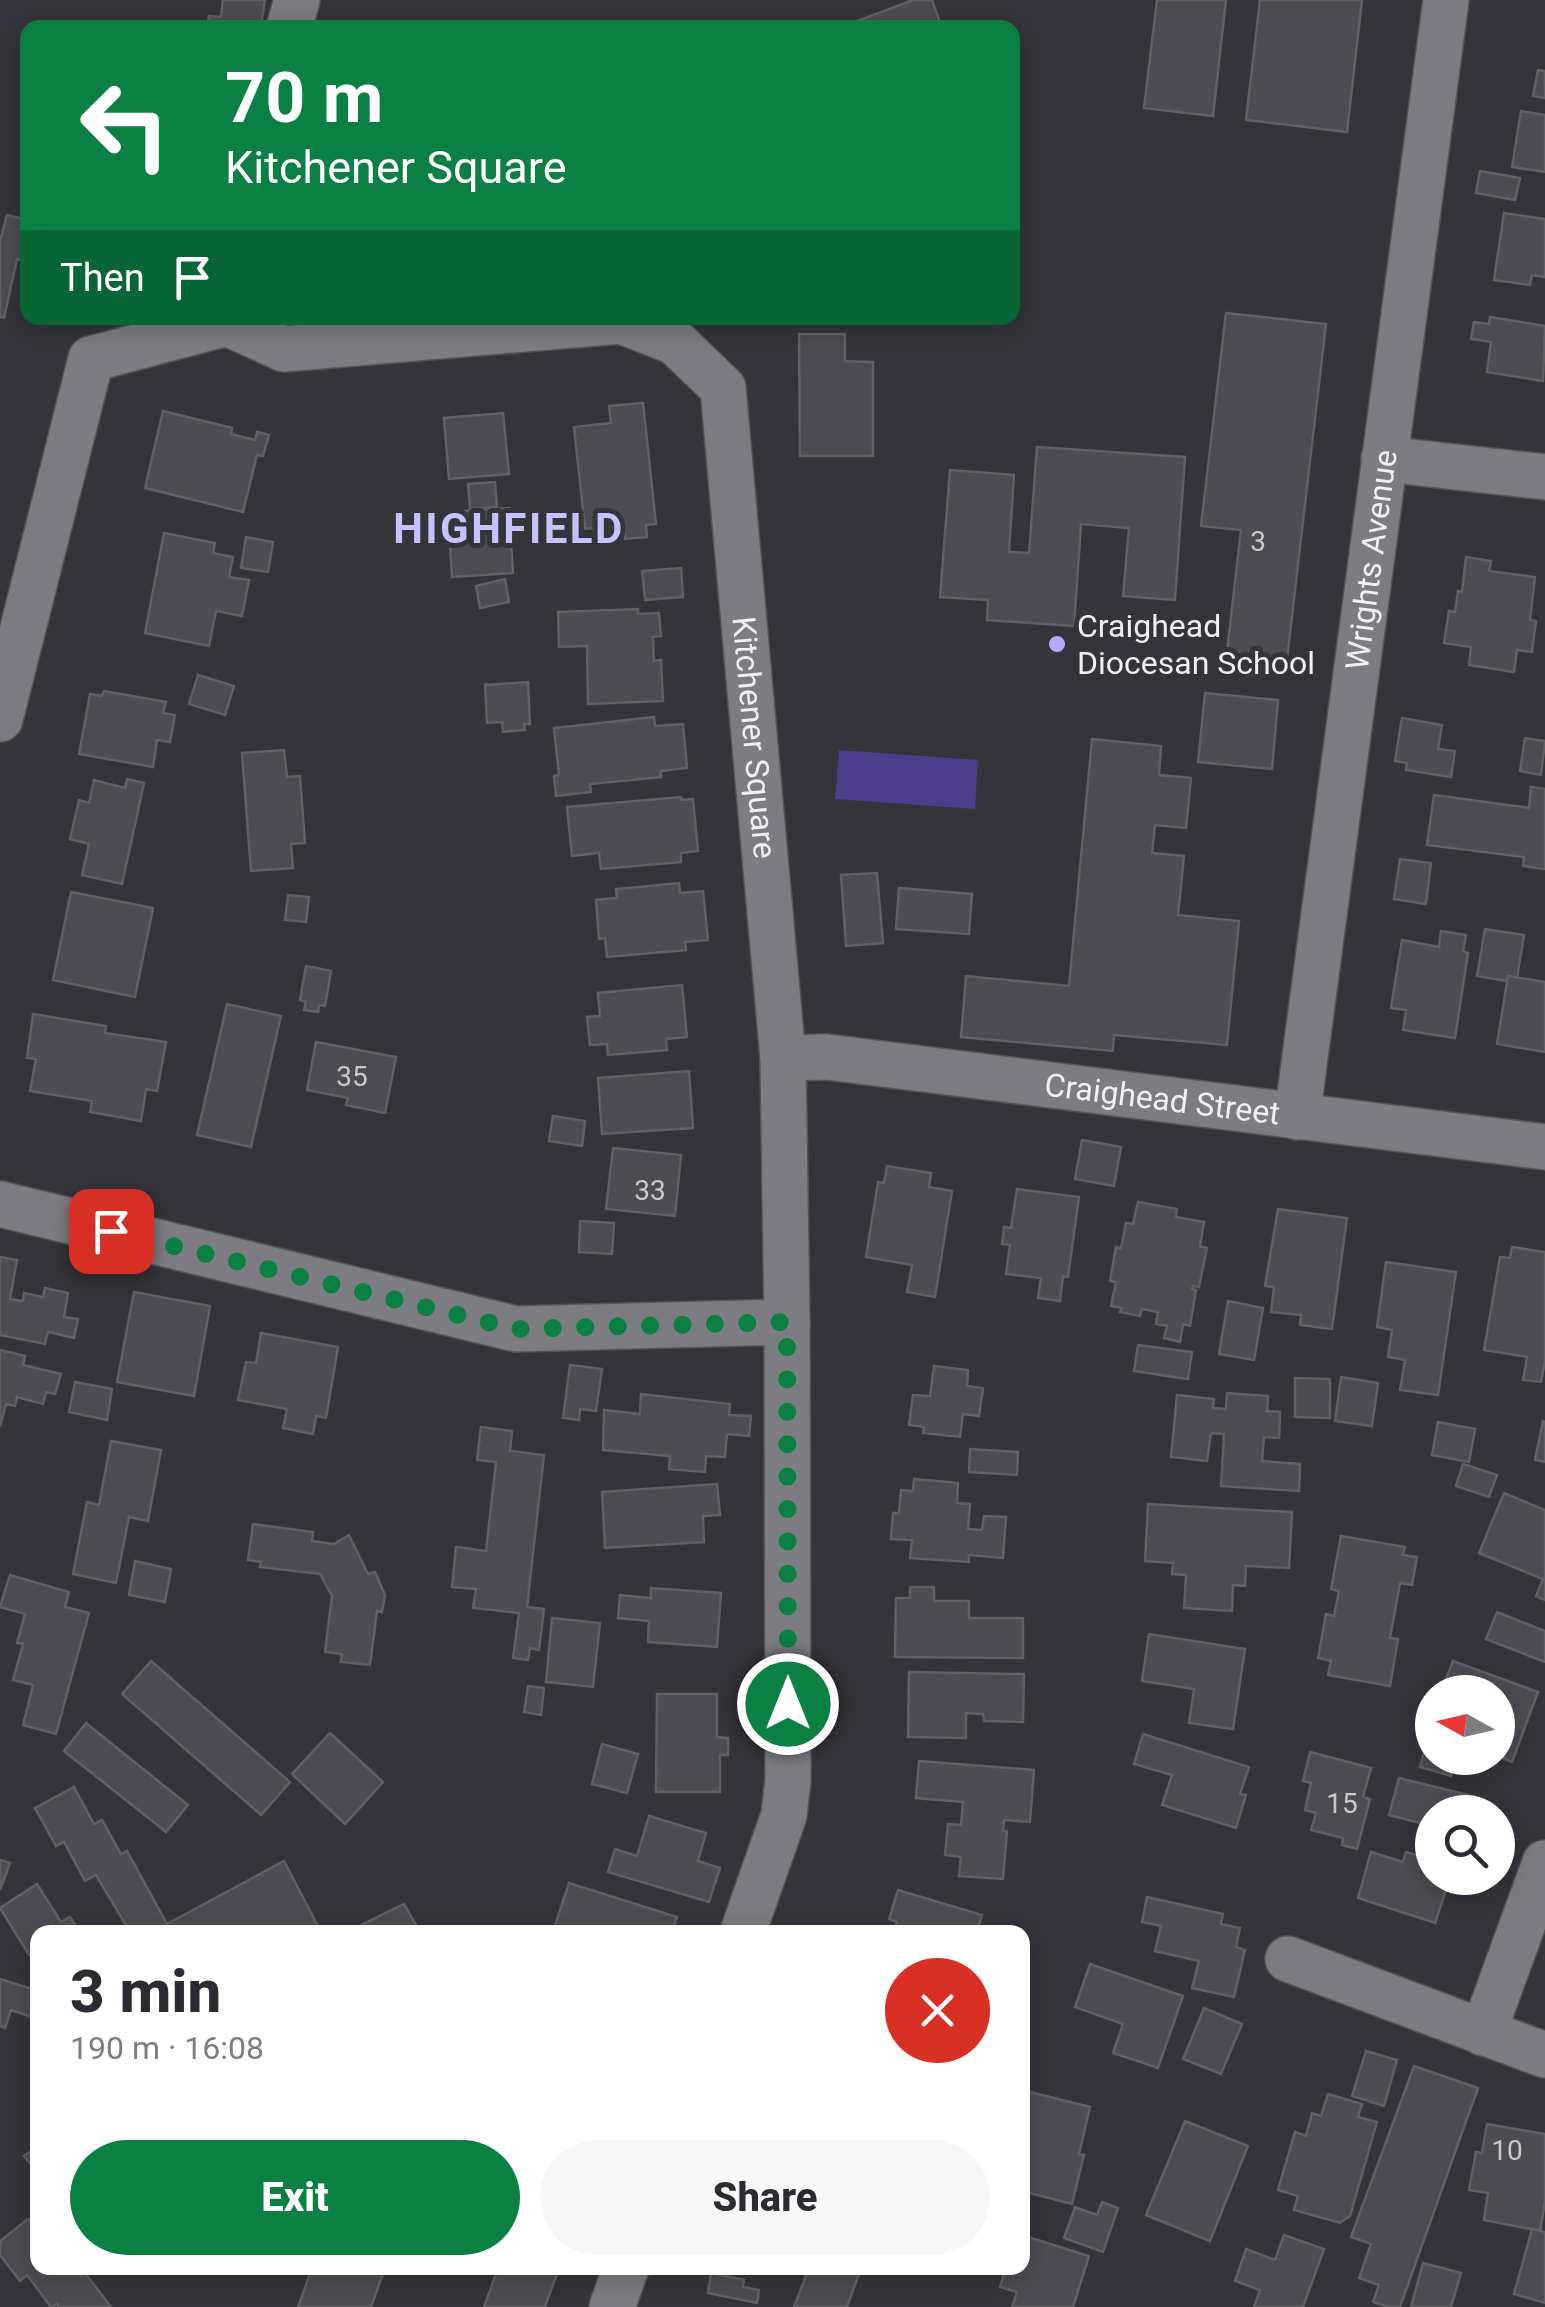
<!DOCTYPE html>
<meta charset="utf-8">
<style>
:root{--surface:#fff;--page:#f7f7f7;--text:#2b2b33;--muted:#7c7c81;--accent:#0b8043}
body{margin:0;font-family:Roboto,sans-serif;background:var(--page);color:var(--text);height:100vh;display:flex;flex-direction:column;font-size:38px;white-space:nowrap}
*{box-sizing:border-box;margin:0}
p{font-size:32px;color:var(--muted)}
.icon{flex:none;width:55px;height:55px;fill:none;stroke:currentColor;stroke-width:2;stroke-linecap:round;stroke-linejoin:round}
.map{position:relative;flex:1;overflow:hidden}
.details{position:absolute;left:30px;top:1925px;width:1000px;height:350px;display:flex;flex-direction:column;background:var(--surface);border-radius:20px;box-shadow:0 5px 25px #0003}
.details>*{flex:none}
.hud{position:absolute;left:20px;top:20px;width:1000px;height:305px;border-radius:20px;box-shadow:0 5px 25px #0003;background:#0b8043;color:#fff;overflow:hidden}
.needle{width:65px;rotate:278deg}
.buttons{position:absolute;left:1415px;top:1675px;display:grid;gap:20px}
.buttons a{display:grid;place-items:center;width:100px;height:100px;border-radius:50%;background:var(--surface);box-shadow:0 5px 25px #0003;font-size:50px}
.pin{position:absolute;display:grid;place-items:center;width:85px;height:85px;color:#fff;margin:-42px;border-radius:20px;box-shadow:0 5px 15px #0006}
.me{position:absolute;width:110px;margin:-55px;rotate:0deg;stroke-linejoin:round;filter:drop-shadow(0 0 8px #0008)}
.turn{display:flex;align-items:center;gap:35px;height:210px;padding:0 40px;font-size:45px}
.turn .icon{width:130px;height:130px;stroke-width:2.5}
.turn b{display:block;font-size:70px;line-height:85px}
.then{display:flex;align-items:center;height:95px;padding:0 40px;background:#0003;gap:20px;font-size:38px}
.round{display:grid;place-items:center;flex:none;width:105px;height:105px;border-radius:52px;background:var(--page)}
.head{display:flex;align-items:center;justify-content:space-between;height:170px;padding:0 40px}
h1{font-size:60px;font-weight:800;line-height:75px}
.action{display:flex;gap:20px;margin-top:auto;padding:20px 40px}
.action a{flex:1;height:115px;border-radius:60px;background:var(--accent);color:#fff;font-size:40px;font-weight:800;line-height:115px;text-align:center}
.action a+a{background:var(--page);color:var(--text)}
.map>svg:first-child{display:block}
</style>
<div class="map">
<svg width="1545" height="2307" viewBox="0 0 1545 2307">
<rect width="100%" height="100%" fill="#35343a"/>
<!-- water -->
<path fill="#4c3e8c" d="M839,750L978,760L975,809L835,799Z"/>
<!-- building -->
<g fill="#4c4c52" stroke="#616066" stroke-width="2.5">
<path d="M223,0H265L261,25L207,28L209,16L221,17Z"/>
<path d="M913,0H932L942,28H839Z"/>
<path d="M1157,0H1226L1213,116L1144,108Z"/>
<path d="M1260,0H1362L1347,132L1246,120Z"/>
<path d="M1538,70L1545,71V98L1533,96Z"/>
<path d="M1521,111L1545,115V172L1512,167Z"/>
<path d="M1480,171L1520,178L1515,200L1476,193Z"/>
<path d="M1504,213L1545,219V273L1544,277L1532,275L1530,285L1494,280Z"/>
<path d="M7,215L28,220V262L17,259L4,318L0,317V241Z"/>
<path d="M1226,313L1326,324L1287,659L1227,652L1241,530L1201,526Z"/>
<path d="M1490,317L1545,326L1543,381L1487,372L1491,342L1471,339L1474,322L1489,324Z"/>
<path d="M799,334H845V361L873,362V456H800Z"/>
<path d="M643,403L656,524L646,525L647,537L625,539L624,525L585,529L574,427L611,423L609,406Z"/>
<path d="M163,411L232,428L231,434L255,440L257,432L269,435L263,456L257,455L243,512L145,488Z"/>
<path d="M503,413L509,474L449,479L444,418Z"/>
<path d="M1037,447L1185,457L1175,600L1123,596L1129,528L1081,524L1074,626L987,620L988,600L940,597L950,470L1014,475L1009,552L1029,553Z"/>
<path d="M495,482L497,507L470,509L468,484Z"/>
<path d="M509,508L513,573L452,577L448,512Z"/>
<path d="M164,533L215,543L213,553L233,557L229,577L249,580L242,616L216,611L209,646L145,633Z"/>
<path d="M246,537L273,542L268,572L241,568Z"/>
<path d="M1466,557L1491,561L1489,571L1535,577L1530,620L1536,621L1532,652L1517,650L1514,672L1469,665L1471,647L1444,643L1449,611L1455,612L1458,591L1462,592Z"/>
<path d="M681,568L683,597L645,600L642,571Z"/>
<path d="M505,579L509,602L480,608L476,586Z"/>
<path d="M638,609V614L659,613L661,636L653,637L654,661L661,660L663,701L588,704L587,646L559,647L558,612Z"/>
<path d="M198,675L234,686L225,715L189,704Z"/>
<path d="M528,682L530,724H524L525,730L503,732L502,722L487,723L485,685Z"/>
<path d="M104,691L166,702L163,713L175,715L170,742L157,740L153,767L79,754L90,694L102,696Z"/>
<path d="M1205,693L1278,700L1272,769L1198,762Z"/>
<path d="M654,717L655,726L683,724L687,768L661,771V777L590,784L591,792L556,796L554,776L559,775L554,728Z"/>
<path d="M1402,718L1442,725L1438,749L1455,751L1451,777L1406,770L1407,763L1395,761Z"/>
<path d="M1525,738L1545,741L1541,775L1520,771Z"/>
<path d="M1092,739L1161,746L1159,775L1191,778L1186,828L1155,825L1152,853L1184,856L1178,915L1239,921L1227,1045L1114,1035L1113,1051L961,1037L966,976L1069,986Z"/>
<path d="M284,750L287,777L300,776L305,843L291,844L293,868L251,871L242,753Z"/>
<path d="M127,779L144,783L122,884L82,875L89,844L70,839L79,800L89,803L94,780L125,788Z"/>
<path d="M1531,787L1545,789V869L1523,866L1524,857L1427,845L1434,795L1529,808Z"/>
<path d="M681,797L682,800L693,799L698,851L681,853V862L601,869L599,853L572,856L567,807Z"/>
<path d="M1400,859L1431,863L1426,904L1394,899Z"/>
<path d="M877,873L883,943L846,946L841,875Z"/>
<path d="M679,883L680,893L703,891L708,940L685,942L686,950L607,957L605,938L599,939L596,900L617,898L616,889Z"/>
<path d="M899,888L972,894L969,934L896,929Z"/>
<path d="M71,892L153,908L135,997L53,980Z"/>
<path d="M288,895L309,897L306,922L285,920Z"/>
<path d="M1485,929L1524,935L1517,978L1508,976L1507,981L1477,976Z"/>
<path d="M1441,931L1466,935L1463,951L1468,953L1455,1038L1403,1030L1406,1010L1391,1008L1402,940L1439,947Z"/>
<path d="M306,966L331,971L325,1006L319,1005L318,1012L304,1010L306,1002L300,1000Z"/>
<path d="M1508,976L1545,982V1052L1497,1044Z"/>
<path d="M682,985L687,1037L666,1039L667,1050L608,1055L607,1044L590,1045L587,1017L600,1016L598,993Z"/>
<path d="M227,1004L281,1016L251,1147L197,1135Z"/>
<path d="M33,1014L106,1026L105,1033L166,1042L157,1091L146,1089L141,1121L90,1112L92,1101L30,1091L36,1059L27,1058Z"/>
<path d="M316,1042L396,1057L385,1113L346,1105L348,1098L307,1090Z"/>
<path d="M689,1071L693,1128L602,1134L598,1078Z"/>
<path d="M553,1116L585,1121L582,1146L549,1141Z"/>
<path d="M1082,1140L1121,1147L1114,1186L1075,1179Z"/>
<path d="M613,1148L681,1155L675,1216L606,1209Z"/>
<path d="M887,1166L931,1173L929,1187L952,1191L935,1297L907,1292L912,1265L866,1257L878,1182L884,1183Z"/>
<path d="M1017,1189L1079,1197L1068,1277L1063,1276L1060,1301L1038,1298L1041,1278L1006,1274L1010,1245L1002,1244L1004,1227L1011,1228Z"/>
<path d="M1138,1202L1177,1209L1176,1217L1204,1222L1200,1246L1207,1248L1199,1287L1193,1286L1192,1289L1196,1290L1190,1326L1183,1324L1180,1342L1164,1338L1167,1326L1156,1324L1158,1312L1142,1309L1140,1316L1120,1312L1122,1308L1111,1306L1116,1282L1110,1281L1116,1247L1121,1248L1126,1223L1133,1224Z"/>
<path d="M1278,1209L1347,1218L1332,1329L1300,1325L1301,1315L1271,1312L1274,1287L1265,1286Z"/>
<path d="M580,1221L614,1223L612,1254L579,1252Z"/>
<path d="M1512,1247L1545,1252V1361L1541,1382L1523,1380L1527,1357L1484,1350L1500,1257L1510,1258Z"/>
<path d="M0,1257L17,1260L10,1299L23,1301L24,1293L43,1297L45,1288L68,1293L64,1317L78,1319L74,1338L48,1332L45,1344L0,1335Z"/>
<path d="M1386,1262L1456,1272L1438,1395L1400,1390L1405,1360L1388,1357L1392,1330L1377,1327Z"/>
<path d="M134,1292L210,1306L194,1396L117,1382Z"/>
<path d="M1228,1301L1263,1308L1254,1360L1219,1354Z"/>
<path d="M261,1333L338,1347L326,1418L316,1416L313,1434L283,1428L287,1409L238,1400L246,1362L256,1363Z"/>
<path d="M1138,1345L1192,1352L1188,1379L1134,1371Z"/>
<path d="M0,1350L25,1356L23,1365L61,1374L55,1394L46,1392L43,1404L17,1397L15,1406L6,1404L0,1427Z"/>
<path d="M570,1365L602,1369L596,1411L580,1409L579,1420L563,1418Z"/>
<path d="M934,1366L968,1370L967,1386L983,1388L979,1416L963,1414L960,1437L923,1433L924,1427L909,1425L913,1395L930,1396Z"/>
<path d="M1341,1377L1378,1383L1372,1426L1335,1421Z"/>
<path d="M1295,1378L1330,1379V1418L1295,1417Z"/>
<path d="M75,1382L112,1389L107,1420L69,1412Z"/>
<path d="M1227,1393L1268,1396L1267,1411L1280,1412L1279,1438L1264,1437L1262,1461L1300,1464L1299,1491L1221,1486L1224,1434L1211,1433L1207,1461L1171,1457L1177,1395L1214,1399L1213,1408L1226,1409Z"/>
<path d="M641,1394L730,1404L729,1415L751,1416L749,1436L727,1434L725,1457L706,1456L705,1472L669,1469L670,1456L603,1450L604,1410L640,1414Z"/>
<path d="M1543,1421L1545,1422V1462L1535,1460Z"/>
<path d="M1438,1422L1475,1429L1469,1462L1432,1455Z"/>
<path d="M481,1427L512,1431L510,1451L544,1455L527,1607L544,1609L539,1650L530,1648L528,1660L513,1658L519,1613L473,1608L476,1589L452,1587L456,1547L486,1551L496,1462L477,1460Z"/>
<path d="M111,1441L161,1450L148,1521L129,1517L116,1583L73,1574L87,1502L99,1505Z"/>
<path d="M970,1449L1018,1452L1017,1475L969,1472Z"/>
<path d="M1463,1464L1497,1475L1489,1497L1456,1486Z"/>
<path d="M914,1479L958,1483L957,1503L970,1504L968,1529L982,1530L984,1516L1006,1517L1003,1558L969,1555V1562L910,1558L912,1540L891,1539L893,1513H899L901,1490L913,1491Z"/>
<path d="M717,1484L720,1515L703,1516L704,1542L605,1548L602,1492Z"/>
<path d="M1504,1493L1545,1510V1600L1536,1596L1543,1579L1479,1553Z"/>
<path d="M1148,1504L1292,1512L1289,1568L1246,1566L1245,1586L1233,1585L1232,1611L1184,1608L1186,1575L1172,1574L1173,1563L1145,1561Z"/>
<path d="M253,1524L313,1532L312,1541L334,1544L349,1535L368,1574L375,1572L385,1595L382,1612L377,1611L370,1665L341,1662L342,1654L325,1652L332,1596L320,1574L260,1567L261,1562L248,1560Z"/>
<path d="M1341,1536L1405,1547L1403,1555L1417,1557L1412,1585L1400,1583L1390,1638L1398,1639L1390,1686L1328,1675L1331,1661L1318,1658L1326,1614L1334,1616L1339,1591L1331,1589Z"/>
<path d="M135,1561L171,1569L165,1602L129,1595Z"/>
<path d="M10,1575L69,1592L65,1607L89,1613L56,1734L23,1725L33,1685L13,1680L23,1644L17,1643L25,1614L0,1607Z"/>
<path d="M910,1587H934V1601H969V1618H1023V1658L895,1657L896,1598H910Z"/>
<path d="M651,1588L721,1593L717,1647L648,1642L649,1621L618,1618L620,1595L651,1598Z"/>
<path d="M1497,1612L1545,1631V1662L1486,1639Z"/>
<path d="M552,1618L600,1623L593,1687L546,1682Z"/>
<path d="M1149,1634L1245,1649L1233,1729L1189,1723L1194,1689L1142,1681Z"/>
<path d="M151,1661L290,1782L261,1815L122,1694Z"/>
<path d="M1453,1661L1538,1692L1512,1762L1498,1756V1692H1441Z"/>
<path d="M909,1672L1024,1674L1023,1722L984,1721L983,1714L966,1713V1738L908,1737Z"/>
<path d="M528,1686L544,1688L541,1715L524,1712Z"/>
<path d="M657,1694H717V1737L728,1738V1755H720V1792H656Z"/>
<path d="M86,1723L188,1805L166,1832L64,1751Z"/>
<path d="M330,1733L383,1782L345,1824L292,1774Z"/>
<path d="M1143,1734L1249,1767L1240,1794L1246,1795L1236,1828L1162,1805L1172,1775L1134,1764Z"/>
<path d="M1427,1742L1432,1744V1758H1457L1451,1776L1420,1767Z"/>
<path d="M602,1744L638,1754L627,1793L592,1784Z"/>
<path d="M1310,1752L1371,1768L1363,1797L1370,1799L1357,1849L1342,1845L1343,1838L1311,1830L1316,1813L1305,1810L1311,1783L1303,1781Z"/>
<path d="M919,1761L1034,1770L1030,1822L1004,1820L1003,1831H1007L1003,1879L959,1876L961,1857L945,1855L948,1824L961,1825L963,1802L916,1798Z"/>
<path d="M1399,1778L1480,1798L1476,1812H1432V1826L1389,1815Z"/>
<path d="M74,1787L94,1824L102,1820L121,1854L127,1851L167,1924L150,1932H130L96,1875L85,1881L64,1842L56,1846L35,1808Z"/>
<path d="M649,1816L706,1833L698,1861L720,1868L709,1902L608,1872L615,1849L637,1856Z"/>
<path d="M1371,1852L1403,1862L1406,1852L1432,1860V1878L1449,1881L1435,1923L1358,1898Z"/>
<path d="M0,1860L10,1863L0,1890Z"/>
<path d="M284,1861L321,1932H152Z"/>
<path d="M569,1883L677,1917L672,1932H564L554,1929Z"/>
<path d="M37,1884L61,1922L70,1917L80,1932H38V1950L29,1955L0,1908Z"/>
<path d="M898,1890L982,1915L977,1932H894L897,1922L889,1919Z"/>
<path d="M1147,1897L1223,1914L1221,1924L1240,1928L1236,1947L1245,1950L1234,1997L1192,1988L1199,1961L1155,1951L1161,1926L1142,1922Z"/>
<path d="M404,1904L420,1932H347Z"/>
<path d="M1090,1964L1183,1996L1158,2068L1113,2053L1123,2024L1075,2007Z"/>
<path d="M0,1979L38,1991V2019L11,2010L5,2028L0,2026Z"/>
<path d="M1204,2008L1242,2024L1221,2074L1183,2059Z"/>
<path d="M1366,2051L1397,2060L1384,2106L1352,2096Z"/>
<path d="M1414,2066L1478,2088L1400,2307H1388L1373,2302L1379,2285L1359,2278L1371,2244L1351,2237Z"/>
<path d="M1026,2091L1090,2107L1079,2154L1084,2155L1072,2204L1022,2191V2104Z"/>
<path d="M1328,2094L1362,2104L1358,2117L1377,2122L1350,2216L1340,2223L1294,2210L1298,2196L1278,2190L1295,2132L1306,2136L1312,2113L1321,2116Z"/>
<path d="M1185,2121L1248,2146L1210,2241L1146,2215Z"/>
<path d="M1487,2124L1545,2134V2202L1540,2231L1484,2220L1488,2193L1469,2190L1476,2152L1482,2153Z"/>
<path d="M38,2146V2173L24,2156Z"/>
<path d="M1102,2202L1118,2208L1103,2252L1064,2238L1075,2207L1097,2215Z"/>
<path d="M28,2219L38,2231V2268H75L81,2276L85,2273L111,2307H59L57,2304L51,2307L27,2275L20,2281L0,2255V2241Z"/>
<path d="M1532,2229L1545,2232V2303L1514,2294Z"/>
<path d="M1022,2235L1089,2256L1073,2307H1012L1017,2292L1000,2287L1006,2268H1022Z"/>
<path d="M1284,2235L1324,2249L1303,2307H1254L1260,2290L1235,2281L1246,2249L1275,2260Z"/>
<path d="M1423,2263L1461,2273L1451,2307H1411Z"/>
<path d="M312,2268H385L371,2307H298Z"/>
<path d="M479,2268H559L545,2307H484L496,2274Z"/>
<path d="M809,2268H861L847,2307H794Z"/>
<path d="M711,2273L744,2280L743,2287L759,2290L757,2303L708,2293Z"/>
</g>
<g fill="none" stroke-linecap="round" stroke-linejoin="round">
<defs>
<g id="minor">
<path d="M289,28L297,0"/>
<path d="M1384,459L1545,477"/>
<path id="s1" d="M0,719L91,359L227,323L284,349L621,321L675,342L723,388L783,1058L787,1322L788,1780L784,1815L743,1932"/>
<path id="s2" d="M783,1058L827,1057L1545,1147"/>
<path id="s3" d="M1297,1117L1446,0"/>
<path d="M0,1204L516,1329L787,1322"/>
<path d="M1288,1959L1545,2055"/>
<path d="M1483,2033L1545,1863"/>
<path d="M612,2307L626,2268"/>
</g>
</defs>
<!-- minor casing -->
<use href="#minor" stroke="#535358" stroke-width="48"/>
<!-- minor -->
<use href="#minor" stroke="#7c7c82" stroke-width="45"/>
</g>
<g fill="none" stroke-linecap="round" stroke-linejoin="round">
<!-- route -->
<path stroke="#0b8043" stroke-width="18" stroke-dasharray="0 32.4" d="M111,1231L516,1329L787,1322L788,1704"/>
</g>
<!-- markers -->
<circle fill="#b4acf9" stroke="#35343a" stroke-width="4" cx="1057" cy="644" r="10"/>
<g text-anchor="middle" dominant-baseline="central" stroke-width="10" stroke-linejoin="round" paint-order="stroke">
<!-- number labels -->
<g font-size="28" fill="#c7c7cc">
<text x="1258" y="541">3</text>
<text x="352" y="1076">35</text>
<text x="650" y="1190">33</text>
<text x="1342" y="1803">15</text>
<text x="1507" y="2150">10</text>
</g>
<!-- street labels -->
<g font-size="32" fill="#f0f0f4" stroke="#35343a">
<text stroke="none"><textPath href="#s3" startOffset="562">Wrights Avenue</textPath></text>
<text stroke="none"><textPath href="#s1" startOffset="1388">Kitchener Square</textPath></text>
<text stroke="none"><textPath href="#s2" startOffset="382">Craighead Street</textPath></text>
</g>
<!-- poi labels -->
<g font-size="32" fill="#f0f0f4" stroke="#35343a" text-anchor="start">
<text x="1077" y="626">Craighead<tspan x="1077" dy="37">Diocesan School</tspan></text>
</g>
<!-- district labels -->
<g font-size="42" font-weight="bold" letter-spacing="2.5" fill="#c6c2fb" stroke="#35343a">
<text x="509" y="528">HIGHFIELD</text>
</g>
</g>
</svg>
<div class="buttons">
<a><svg class="needle" viewBox="-14 -14 28 28"><path d="M0-13l5 13h-10z" fill="#e53935"/><path d="M0 13l5-13h-10z" fill="#7c7c81"/></svg></a>
<a><svg class="icon" aria-label="search" viewBox="0 0 24 24"><circle cx="10" cy="10" r="6"/><path d="M15 15l6 6"/></svg></a>
</div>
<div class="pin" style="left:111px;top:1231px;background:#d93025"><svg class="icon" aria-label="arrive" viewBox="0 0 24 24"><path d="M6 21V4h12l-3 4 3 4H6"/></svg></div>
<svg class="me" style="left:788px;top:1704px" viewBox="-20 -20 40 40"><circle r="17" fill="#0b8043" stroke="#fff" stroke-width="3"/><path d="M0-11L8 9 0 5-8 9z" fill="#fff"/></svg>
<div class="hud">
<div class="turn"><svg class="icon" aria-label="left" viewBox="0 0 24 24"><path d="M17 20v-9H6M10 6l-5 5 5 5"/></svg><div><b>70 m</b>Kitchener Square</div></div>
<div class="then">Then<svg class="icon" aria-label="arrive" viewBox="0 0 24 24"><path d="M6 21V4h12l-3 4 3 4H6"/></svg></div>
</div>
<section class="details">
<div class="head"><div><h1>3 min</h1><p>190 m · 16:08</p></div><a class="round" style="background:#d93025;color:#fff"><svg class="icon" aria-label="close" viewBox="0 0 24 24"><path d="M6 6l12 12M18 6L6 18"/></svg></a></div>
<div class="action"><a>Exit</a><a>Share</a></div>
</section>
</div>
